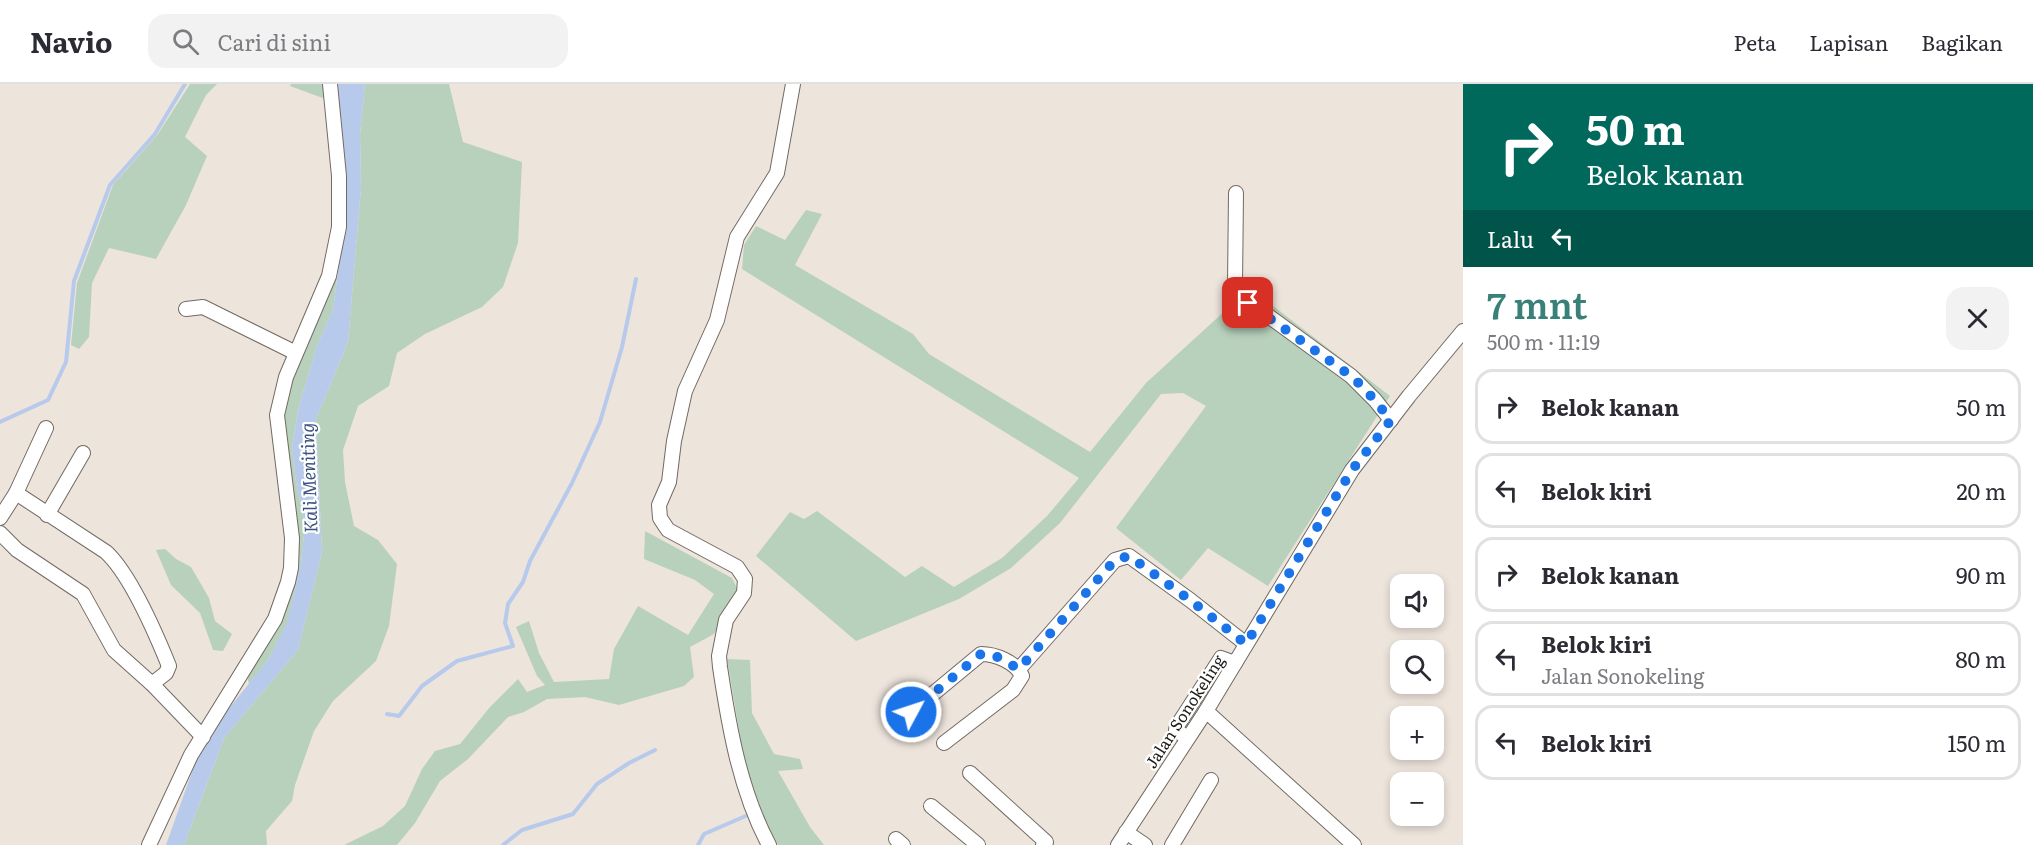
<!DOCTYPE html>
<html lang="id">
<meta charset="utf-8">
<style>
:root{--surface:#fff;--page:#f2f2f3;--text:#2b2b33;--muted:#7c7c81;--line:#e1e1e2;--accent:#398079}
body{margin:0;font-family:Literata,serif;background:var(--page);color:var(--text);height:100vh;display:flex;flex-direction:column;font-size:22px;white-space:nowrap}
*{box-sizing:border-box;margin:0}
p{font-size:20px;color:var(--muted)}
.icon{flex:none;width:33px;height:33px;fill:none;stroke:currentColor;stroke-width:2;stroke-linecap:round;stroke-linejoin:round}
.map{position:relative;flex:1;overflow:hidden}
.panel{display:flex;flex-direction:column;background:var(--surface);width:570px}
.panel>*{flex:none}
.top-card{background:#00695c;color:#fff;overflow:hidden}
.fabs{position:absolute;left:1390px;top:490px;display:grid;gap:12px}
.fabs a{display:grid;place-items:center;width:54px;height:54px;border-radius:12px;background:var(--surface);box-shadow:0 3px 9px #0003;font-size:30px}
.pin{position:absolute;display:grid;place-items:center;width:51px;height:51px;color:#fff;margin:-26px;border-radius:12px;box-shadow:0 3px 9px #0006}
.me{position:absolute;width:66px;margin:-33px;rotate:50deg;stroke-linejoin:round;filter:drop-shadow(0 0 4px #0008)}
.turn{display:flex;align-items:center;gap:21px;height:126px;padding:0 24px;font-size:27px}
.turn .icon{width:78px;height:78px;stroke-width:2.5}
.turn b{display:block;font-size:42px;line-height:51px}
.then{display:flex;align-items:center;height:57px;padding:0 24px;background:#0003;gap:12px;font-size:22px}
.round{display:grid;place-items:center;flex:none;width:63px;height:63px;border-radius:18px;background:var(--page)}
.summary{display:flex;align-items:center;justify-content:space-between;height:102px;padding:0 24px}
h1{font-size:36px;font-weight:600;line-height:45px;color:var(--accent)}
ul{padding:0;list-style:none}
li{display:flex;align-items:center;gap:18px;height:75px;margin:0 12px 9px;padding:0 12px;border:3px solid var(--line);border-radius:18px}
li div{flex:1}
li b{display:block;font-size:22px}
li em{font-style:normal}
header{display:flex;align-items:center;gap:36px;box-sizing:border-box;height:84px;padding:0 30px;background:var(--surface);border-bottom:2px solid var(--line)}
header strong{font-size:28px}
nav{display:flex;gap:33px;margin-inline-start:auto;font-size:21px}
.search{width:420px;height:54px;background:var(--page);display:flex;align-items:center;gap:15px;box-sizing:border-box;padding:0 21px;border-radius:18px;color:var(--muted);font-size:22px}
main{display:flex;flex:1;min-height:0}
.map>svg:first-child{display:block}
</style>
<header>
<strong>Navio</strong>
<div class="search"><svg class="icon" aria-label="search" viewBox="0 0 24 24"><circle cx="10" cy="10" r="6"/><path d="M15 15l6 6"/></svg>Cari di sini</div>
<nav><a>Peta</a><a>Lapisan</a><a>Bagikan</a></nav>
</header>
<main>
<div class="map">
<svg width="1463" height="761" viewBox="0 0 1463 761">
<rect width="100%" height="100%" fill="#ede4dc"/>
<!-- green -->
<g fill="#b8d1bc">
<path d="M190,0H217L206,11L185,53L207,72L186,121L156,175L109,164L92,199L89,253L79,265L71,261L77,199L113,101L158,50Z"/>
<path d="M291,0H336L339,20L290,2Z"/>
<path d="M365,0H449L463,58L522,78L518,159L503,203L482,223L425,250L397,269L389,302L358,322L343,366L345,398L354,442L378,456L397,480L389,542L376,577L333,617L314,647L295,701L292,717L266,747L267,761H184L224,654L298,566L322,468L316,335L348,258L361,104L360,51Z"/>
<path d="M806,126L822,130L795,181L913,250L929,270L1090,368L1146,299L1250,204L1390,312L1268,502L1208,464L1181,496L1116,444L1206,322L1183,309L1161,310L1060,439L1011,484L959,515L856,557L756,472L790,428L804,435L817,427L905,493L922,482L954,503L1002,474L1047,432L1079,394L742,185L744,161L756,142L785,156Z"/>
<path d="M332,193L337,194L333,226L317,262L299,322L292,363L296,398L305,441L301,479L287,540L268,576L249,600L247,592L292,498L283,349L286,318L299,275Z"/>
<path d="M645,447L732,494L738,506L714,550L690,563L694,593L684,602L619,621L585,613L547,615L524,628L508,633L468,675L440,697L415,739L397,761H344L383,742L405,722L422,685L435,667L460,660L490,623L518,595L527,608L545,601L537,592L516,543L529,537L539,569L554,598L609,595L614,565L638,522L688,551L714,510L695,496L644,475Z"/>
<path d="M165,465L176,475L191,483L209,514L215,537L232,550L223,567L213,566L200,529L171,501L156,466Z"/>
<path d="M727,575L750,576L752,629L774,670L800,675L803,685L778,687L810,743L824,761H778L758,722L747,693Z"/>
</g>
<!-- water -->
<path fill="#b8caeb" d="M336,0H365L360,51L361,104L348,258L316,335L322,468L298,566L224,654L184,761H166L198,671L226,628L268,576L287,539L301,479L305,441L296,398L292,363L299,322L317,262L333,226L345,134L342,41Z"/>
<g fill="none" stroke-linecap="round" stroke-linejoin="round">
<!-- stream -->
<g stroke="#b8caeb" stroke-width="4">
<path d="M0,338L48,316L66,278L74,197L110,101L155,50L185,0"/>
<path d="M387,630L399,632L422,602L457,577L513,562L505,539L508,520L523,498L530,477L572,399L600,338L622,263L636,195"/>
<path d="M503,761L522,746L573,730L597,700L629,679L655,666"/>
<path d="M698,761L704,750L748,731"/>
</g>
<defs>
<g id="minor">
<path d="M1236,109L1235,201L1241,212L1351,292L1375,316L1391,336"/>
<path d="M186,225L203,223L296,269"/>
<path d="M16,409L106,468C131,491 156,550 169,582L166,589L152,600"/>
<path d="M47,431L83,369"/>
<path d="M0,434L16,409L46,344"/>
<path d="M0,449L17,466L83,510L114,566L152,600L203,653"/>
<path d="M1019,585L1115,476L1129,472L1190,516L1246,560"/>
<path d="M1206,627L1354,761"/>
<path d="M911,628L981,570C995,570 1016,578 1022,592L1013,606L944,659"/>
<path d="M1187,654L1176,646L1177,642L1221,574L1235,579"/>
<path d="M970,689L1046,758L1043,761"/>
<path d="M931,722L978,761"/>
<path d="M1126,748L1145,761"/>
<path d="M896,755L903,761"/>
<path d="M149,761L191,671L275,535L288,498L291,484L292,454L277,331L286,293L329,192L339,143V92L330,0"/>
<path d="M769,761C740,707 729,643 720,583L719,572L726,536L744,509L745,495L737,483L668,446L660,434L659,421L669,398L674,357L685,307L717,236L737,153L777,89L793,0"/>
<path d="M1118,761L1206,627L1352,386L1409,312L1463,247"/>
<path d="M1172,761L1211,696"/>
</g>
</defs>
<!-- minor casing -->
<use href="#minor" stroke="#726a63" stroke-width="16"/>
<!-- minor -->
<use href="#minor" stroke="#fff" stroke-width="14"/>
</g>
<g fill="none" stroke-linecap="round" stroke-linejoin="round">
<!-- route -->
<path stroke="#1a73e8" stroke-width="10" stroke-dasharray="0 18" d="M911,628L981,570H992L1019,585L1115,476L1129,472L1190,516L1246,560L1352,386L1391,336L1365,305L1351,292L1248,219"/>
</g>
<g text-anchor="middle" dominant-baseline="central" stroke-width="4.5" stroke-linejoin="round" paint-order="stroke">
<!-- street labels -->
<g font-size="16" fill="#1f1c19" stroke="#fff">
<text transform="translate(1184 627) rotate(-57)">Jalan Sonokeling</text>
</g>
<!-- water labels -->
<g font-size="18" font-style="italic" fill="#3b5380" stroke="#fff">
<text transform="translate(308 394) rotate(-92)">Kali Meniting</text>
</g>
</g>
</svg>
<div class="fabs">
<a><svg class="icon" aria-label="sound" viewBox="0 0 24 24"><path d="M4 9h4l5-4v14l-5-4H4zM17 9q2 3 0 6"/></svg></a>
<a><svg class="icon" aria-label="search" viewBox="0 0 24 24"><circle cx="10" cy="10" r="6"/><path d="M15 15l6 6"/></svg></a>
<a>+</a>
<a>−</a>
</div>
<div class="pin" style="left:1248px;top:219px;background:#d93025"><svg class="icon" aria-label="arrive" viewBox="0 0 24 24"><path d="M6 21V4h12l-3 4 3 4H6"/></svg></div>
<svg class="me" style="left:911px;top:628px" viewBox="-20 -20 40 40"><circle r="17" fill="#1a73e8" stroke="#fff" stroke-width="3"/><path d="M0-11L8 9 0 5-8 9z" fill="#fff"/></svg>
</div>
<section class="panel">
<div class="top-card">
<div class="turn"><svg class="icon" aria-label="right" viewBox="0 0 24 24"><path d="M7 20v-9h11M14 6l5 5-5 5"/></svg><div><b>50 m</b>Belok kanan</div></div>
<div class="then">Lalu<svg class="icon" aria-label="left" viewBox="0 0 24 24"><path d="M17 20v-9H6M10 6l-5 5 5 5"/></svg></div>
</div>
<div class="summary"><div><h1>7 mnt</h1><p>500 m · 11:19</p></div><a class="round"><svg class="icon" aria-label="close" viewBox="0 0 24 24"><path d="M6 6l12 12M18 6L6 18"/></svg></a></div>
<ul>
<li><svg class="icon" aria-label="right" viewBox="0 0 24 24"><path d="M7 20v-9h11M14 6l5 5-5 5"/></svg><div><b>Belok kanan</b></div><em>50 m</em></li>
<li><svg class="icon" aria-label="left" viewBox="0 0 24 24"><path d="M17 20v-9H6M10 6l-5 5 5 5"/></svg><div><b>Belok kiri</b></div><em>20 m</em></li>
<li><svg class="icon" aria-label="right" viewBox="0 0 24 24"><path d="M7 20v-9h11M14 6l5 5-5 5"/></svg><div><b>Belok kanan</b></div><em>90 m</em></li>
<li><svg class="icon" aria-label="left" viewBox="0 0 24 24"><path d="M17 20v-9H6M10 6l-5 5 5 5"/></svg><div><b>Belok kiri</b><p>Jalan Sonokeling</p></div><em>80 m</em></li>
<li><svg class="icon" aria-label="left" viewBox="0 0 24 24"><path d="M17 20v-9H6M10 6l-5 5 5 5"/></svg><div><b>Belok kiri</b></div><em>150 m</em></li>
</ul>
</section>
</main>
